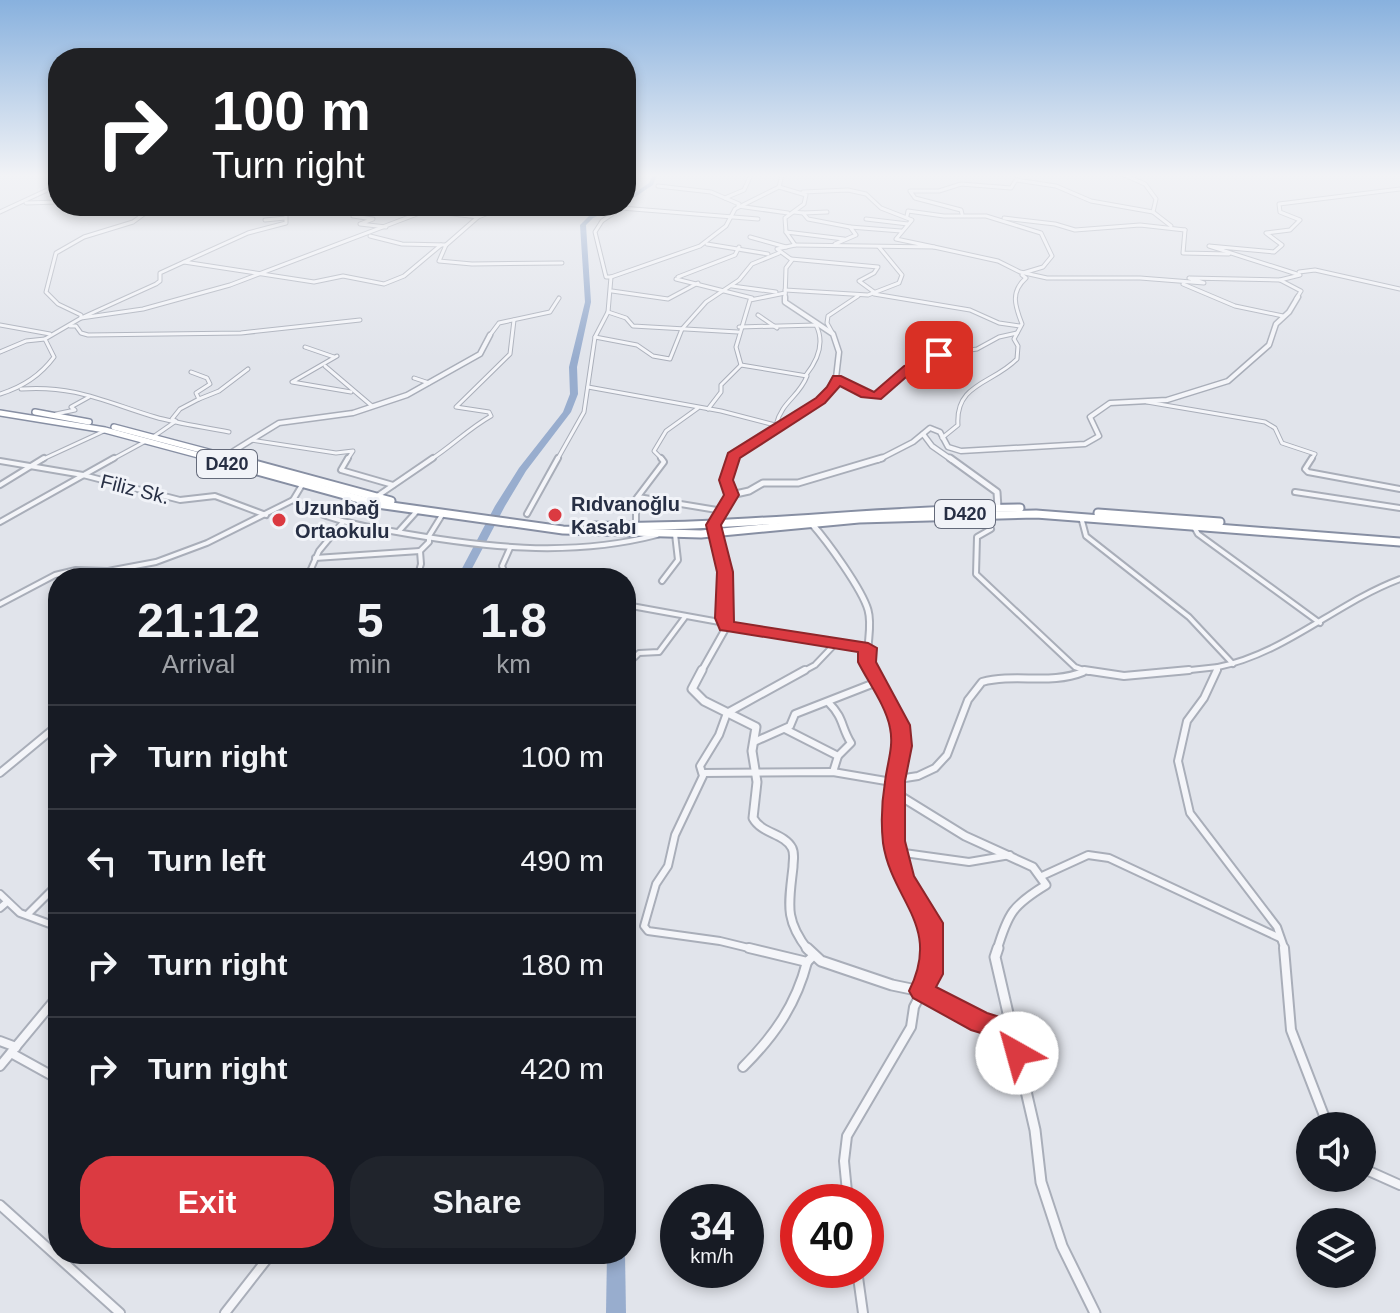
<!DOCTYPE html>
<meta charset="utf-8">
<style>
:root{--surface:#171b24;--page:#20242c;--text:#f1f3f6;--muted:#9ea1a6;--line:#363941;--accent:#db3a41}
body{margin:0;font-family:Arial,sans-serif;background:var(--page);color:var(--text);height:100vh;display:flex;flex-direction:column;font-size:30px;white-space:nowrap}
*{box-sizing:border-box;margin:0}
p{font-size:26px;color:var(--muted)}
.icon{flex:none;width:44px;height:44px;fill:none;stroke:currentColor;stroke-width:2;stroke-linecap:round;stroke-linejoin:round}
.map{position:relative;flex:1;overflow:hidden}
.sheet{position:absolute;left:48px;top:568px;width:588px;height:696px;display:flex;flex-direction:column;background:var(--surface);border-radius:32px;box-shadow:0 4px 12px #0003}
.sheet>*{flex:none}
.hud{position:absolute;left:48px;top:48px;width:588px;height:168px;border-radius:32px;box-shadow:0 4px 12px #0003;background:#202124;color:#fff;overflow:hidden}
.fabs{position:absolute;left:1296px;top:1112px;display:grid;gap:16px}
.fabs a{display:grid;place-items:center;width:80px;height:80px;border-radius:50%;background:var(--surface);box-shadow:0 4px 12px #0003;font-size:40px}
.speed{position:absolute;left:660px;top:1184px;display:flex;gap:16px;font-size:40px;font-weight:700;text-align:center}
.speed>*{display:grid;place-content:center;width:104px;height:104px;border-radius:50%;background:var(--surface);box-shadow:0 4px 12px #0003;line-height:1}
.speed small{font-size:20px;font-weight:400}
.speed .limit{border:12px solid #d22;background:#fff;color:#111}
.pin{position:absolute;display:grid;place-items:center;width:68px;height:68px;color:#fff;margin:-34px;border-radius:16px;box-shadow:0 4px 12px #0006}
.me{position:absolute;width:88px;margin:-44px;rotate:322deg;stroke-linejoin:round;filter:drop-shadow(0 0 6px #0008)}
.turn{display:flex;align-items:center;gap:28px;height:168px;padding:0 32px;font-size:36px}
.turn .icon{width:104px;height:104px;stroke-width:2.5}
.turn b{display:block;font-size:56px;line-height:68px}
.eta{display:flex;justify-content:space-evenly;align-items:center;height:136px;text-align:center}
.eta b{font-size:48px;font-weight:600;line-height:56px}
.action{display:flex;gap:16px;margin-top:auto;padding:16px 32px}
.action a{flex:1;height:92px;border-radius:32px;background:var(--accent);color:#fff;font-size:32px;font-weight:600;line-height:92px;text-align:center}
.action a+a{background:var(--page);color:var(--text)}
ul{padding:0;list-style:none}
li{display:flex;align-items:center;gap:24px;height:104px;padding:0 32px;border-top:2px solid var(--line)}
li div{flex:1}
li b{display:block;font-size:30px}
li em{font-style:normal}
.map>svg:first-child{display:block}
</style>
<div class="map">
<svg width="1400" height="1313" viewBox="0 0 1400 1313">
<rect width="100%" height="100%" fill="#e1e4eb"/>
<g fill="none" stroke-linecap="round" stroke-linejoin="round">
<!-- river -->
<g fill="#98adce" fill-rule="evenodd">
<path d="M653,175H657L653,185L626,203V199L649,183Z"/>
<path d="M611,206H618L593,218L586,225L591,302L577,367L578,394L571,412L526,471L505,506L467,578H457L495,506L519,468L563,412L570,394L569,367L585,302L580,225L589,216Z"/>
<path d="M607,1254H625L626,1313H606Z"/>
</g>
<defs>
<g id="minor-far3">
<path d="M1124,175L1145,184L1156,199L1153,212L1171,226"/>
<path d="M658,186L711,192L739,204"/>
<path d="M725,198L744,190L751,175"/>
<path d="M26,203L58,202"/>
<path d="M62,206L73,209L163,206"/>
<path d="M296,206L286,214V223L248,233L184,262L314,282L343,276L384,284L404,276L441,245"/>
<path d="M738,206L788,213"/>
<path d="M152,208L133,222L84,237L56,253L46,292L58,304L81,315V318L156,284L160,281V273L184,262"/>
<path d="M428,211L478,217"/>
<path d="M0,212L58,185"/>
<path d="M794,212L803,213L808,219L850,227L856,235L835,244"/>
<path d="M803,213L827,212"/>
<path d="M962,214L961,210L915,198L910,191H939L961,184L1011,188L1016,180L1056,186L1091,201L1153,212"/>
<path d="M353,216L373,219L360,224L386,227"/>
<path d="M907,216L908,211L944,216H986L1041,233L1052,256L1043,267L1023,273"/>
<path d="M1004,218L1055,224L1075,230L1140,225L1185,230"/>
<path d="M866,219L908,224"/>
<path d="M265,220L285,218"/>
<path d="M850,227L901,231"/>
<path d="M1185,230L1183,253L1229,254"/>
<path d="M786,232L844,239"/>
<path d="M370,236L402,244L446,245L439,261L472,264L562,263"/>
<path d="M750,237L786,247"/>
<path d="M707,244L768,254"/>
<path d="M446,245L478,217L506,206"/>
<path d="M795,245L934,247L896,239L912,220L881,208L866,194L848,190L803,192"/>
<path d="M934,247L998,261L1020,272L1047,278H1140L1204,283L1189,278L1280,280"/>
<path d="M791,259L878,267L874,273L859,281L874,292"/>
<path d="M1299,272L1315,270L1400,289"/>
<path d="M611,277H606L595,232L602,221L621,208L758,219"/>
<path d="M678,277L735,255L739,247"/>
<path d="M676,279L752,298"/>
<path d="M1183,284L1235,306L1283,316"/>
<path d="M732,286L776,292"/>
<path d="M785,290L868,295L899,283L902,275L879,247"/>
<path d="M612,291L668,299L698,283"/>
<path d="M874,294L970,310L999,323L1020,326"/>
<path d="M608,312L626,318L633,326L738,332"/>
<path d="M758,315L777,328"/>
<path d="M0,325L50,334"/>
<path d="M70,326H76L81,333L88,335L241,333L360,320"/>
<path d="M739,327L816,325C825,343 818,360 806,375"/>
<path d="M833,334L827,323L828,316L858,296"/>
<path d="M490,335L499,323L550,312L559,298"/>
<path d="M595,337L637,345L653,356L670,359L682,329L706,302L739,280L752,264L779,253"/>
<path d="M305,347L334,357"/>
<path d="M0,352L26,341L45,339"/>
<path d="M337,356L292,382L351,392"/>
<path d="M741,365L807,376C799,397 782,401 776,425"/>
<path d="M325,366L372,406"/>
<path d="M414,378L429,383"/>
<path d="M837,379L865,394L876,396L908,368L939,355L977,349L999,337L1017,333"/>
<path d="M588,387L721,411L779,426"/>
<path d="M21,389C75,385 105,402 155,417C179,424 205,427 229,432"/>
<path d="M0,394C23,387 40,376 54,357L45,339L81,318L143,309L230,285L438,206"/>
<path d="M199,399L219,391L248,369"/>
<path d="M1147,402L1265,422L1275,428L1282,443L1315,454L1311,460"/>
<path d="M708,409L721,392V385L741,365L736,347L750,300L785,293"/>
<path d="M56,414L75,410L71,407L89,397"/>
<path d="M153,437L176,421L172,419L180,409L199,399L196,393L210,384L207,378L191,372"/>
<path d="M942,438L958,425C955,383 993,384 1017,359L1018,346L1014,339L1022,324C1015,306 1010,292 1026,278L1022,275"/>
<path d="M251,440L336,453L353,451L347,460"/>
<path d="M41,460L104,431"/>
<path d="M111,460L146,441"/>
<path d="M430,460C452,446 468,429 491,416L489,412L456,407L510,354L514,320"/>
<path d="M557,460L584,412L595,337L608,312L611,277L700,246L726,226L735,209L779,187"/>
<path d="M663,460L654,451L666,431L698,408"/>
</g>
<g id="minor-far2">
<path d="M348,458L341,470L393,485"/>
<path d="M1312,458L1305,469L1308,472L1400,489"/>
<path d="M0,461L83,475L180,500L215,496L266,515"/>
<path d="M0,485L44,458"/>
<path d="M302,485L293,500C322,519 358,525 391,531C480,547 568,558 657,535"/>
<path d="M1295,492L1400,508"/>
<path d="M376,497L433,458"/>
<path d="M638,497L723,511"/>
<path d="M527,514L558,458"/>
<path d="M1081,517L1086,536L1189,617L1233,664"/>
<path d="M0,522L114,458"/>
<path d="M636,526V499L664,462L661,458"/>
<path d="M1194,527L1198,534L1320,623"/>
<path d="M991,529L977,537L976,574L1075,667L1089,672"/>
<path d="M399,531L417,511"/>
<path d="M510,548L502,566L505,573L536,578"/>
<path d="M420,551L429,542V536L442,515"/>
<path d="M315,558L420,551"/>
<path d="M307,578L319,551L343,522"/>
<path d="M417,578L421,564L420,551"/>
<path d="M662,581L678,560L675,534"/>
<path d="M0,604L55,575L76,570L108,571L156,562L207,543L293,500"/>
<path d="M626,605L725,623"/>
<path d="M727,626L868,648"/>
<path d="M634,658L639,653L659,652L685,617"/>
<path d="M802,672L815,665L835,644"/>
<path d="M1172,672L1218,667"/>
<path d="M1216,672L1218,667C1286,653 1336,603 1400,579"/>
</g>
<g id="minor-far1">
<path d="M1084,670L1124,676L1189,670"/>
<path d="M1217,670L1204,698L1187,721L1178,761L1190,813L1277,927L1285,950"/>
<path d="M829,703C844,718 841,727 851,743L838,756L833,772"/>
<path d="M785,729L838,756"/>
<path d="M754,742L790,726L795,714L877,682"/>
<path d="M0,773L58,725"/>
<path d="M703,773L833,772L886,781L918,776L935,768L947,755L968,700L982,682C1015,673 1051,685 1083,672"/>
<path d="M897,794L892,817L898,861L903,877L931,923V950"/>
<path d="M897,852L969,862L1010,855"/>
<path d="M1042,876L1088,855L1109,858L1280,938"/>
<path d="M0,894L20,913L58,927"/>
<path d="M0,908L7,902"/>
<path d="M27,915L58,884"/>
<path d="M757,950L720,941L648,931L644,926L656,884L668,866L675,835L703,776L700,766L719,735L727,713L805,670"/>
</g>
<g id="minor">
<path d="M749,948L807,962L813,956"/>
<path d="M1284,948L1291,1030L1328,1126"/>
<path d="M0,1041L16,1047"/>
<path d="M11,1053L58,1079"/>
<path d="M0,1066L58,996"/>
<path d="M743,1067C774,1036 796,1005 807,962"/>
<path d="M1362,1168L1400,1185"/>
<path d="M848,1202L844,1161L847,1136L911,1027L914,1007L931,974V948"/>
<path d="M0,1205L120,1313"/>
<path d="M857,1270L863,1313"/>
<path d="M225,1313L271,1254"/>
</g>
<g id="tertiary-far4">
<path d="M782,175L779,187L806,195L804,204L785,218L786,232L795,245L777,249L792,260L786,268L785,299"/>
<path d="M1296,299L1301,291L1280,280L1300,275L1209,246L1274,252L1282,245L1266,233L1290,230L1300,220L1280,212L1279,204L1400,189"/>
</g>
<g id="tertiary-far3">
<path d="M923,434L932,446L952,460"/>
<path d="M224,457L279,423L353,413L407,395L480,354L490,335"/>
<path d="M732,460L733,456L820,401L836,378L839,352L833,334L785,302V297"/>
<path d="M878,460L913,442L930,428L940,432L948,447L961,451L1085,444L1099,436L1090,417L1110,403L1167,400L1228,381L1269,345L1276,324L1289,312L1298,297"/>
</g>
<g id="tertiary-far2">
<path d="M950,458L997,492L998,508"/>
<path d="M731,495L749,491L763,483H798L882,458"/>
<path d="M812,524C827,541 862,589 868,610C874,631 862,652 872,672"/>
<path d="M701,672L727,626L724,618L725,572L713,525L731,495L726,480L732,458"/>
</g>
<g id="tertiary-far1">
<path d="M702,670L692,689L704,701L756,727L752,751L757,782L753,818C762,834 784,833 792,848C795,854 793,860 793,867C789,904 784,919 808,950"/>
<path d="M871,670C883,693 901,716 902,742C902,760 894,776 897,794L965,836L1033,867L1046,885C1013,905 1008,913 997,950"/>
</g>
<g id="tertiary">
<path d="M807,948L821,961L892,985L921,991L980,1022L1013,1031"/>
<path d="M998,948L995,957L1035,1130L1041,1182L1062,1246L1095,1313"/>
</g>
<g id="trunk-far1">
<path d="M35,412L89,422"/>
<path d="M0,413L105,430L217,460"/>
<path d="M114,427L239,460"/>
</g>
<g id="trunk">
<path d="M210,458L377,504L563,530L701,534L859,519L1036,514L1400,542"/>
<path d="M232,458L391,501"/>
<path d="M1098,513L1220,522"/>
<path d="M591,526C734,529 877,509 1020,508"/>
</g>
</defs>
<!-- minor-far3 casing -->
<use href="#minor-far3" stroke="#a9aeb9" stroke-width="5"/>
<!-- minor-far2 casing -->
<use href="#minor-far2" stroke="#a9aeb9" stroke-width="8"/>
<!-- minor-far1 casing -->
<use href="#minor-far1" stroke="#a9aeb9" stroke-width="10"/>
<!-- minor casing -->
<use href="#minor" stroke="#a9aeb9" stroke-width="12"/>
<!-- tertiary-far4 casing -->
<use href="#tertiary-far4" stroke="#a9aeb9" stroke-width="5"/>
<!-- tertiary-far3 casing -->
<use href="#tertiary-far3" stroke="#a9aeb9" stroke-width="7"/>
<!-- tertiary-far2 casing -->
<use href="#tertiary-far2" stroke="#a9aeb9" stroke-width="9"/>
<!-- tertiary-far1 casing -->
<use href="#tertiary-far1" stroke="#a9aeb9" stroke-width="11"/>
<!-- tertiary casing -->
<use href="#tertiary" stroke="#a9aeb9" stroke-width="13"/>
<!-- trunk-far1 casing -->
<use href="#trunk-far1" stroke="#878fa3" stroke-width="8"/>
<!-- trunk casing -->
<use href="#trunk" stroke="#878fa3" stroke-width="11"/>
<!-- minor-far3 -->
<use href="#minor-far3" stroke="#f4f5f9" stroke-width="3"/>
<!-- minor-far2 -->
<use href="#minor-far2" stroke="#f4f5f9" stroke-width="4"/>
<!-- minor-far1 -->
<use href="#minor-far1" stroke="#f4f5f9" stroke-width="6"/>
<!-- minor -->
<use href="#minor" stroke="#f4f5f9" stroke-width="8"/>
<!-- tertiary-far4 -->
<use href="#tertiary-far4" stroke="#f4f5f9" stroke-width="3"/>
<!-- tertiary-far3 -->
<use href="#tertiary-far3" stroke="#f4f5f9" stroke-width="4"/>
<!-- tertiary-far2 -->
<use href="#tertiary-far2" stroke="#f4f5f9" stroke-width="5"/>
<!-- tertiary-far1 -->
<use href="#tertiary-far1" stroke="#f4f5f9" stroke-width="7"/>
<!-- tertiary -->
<use href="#tertiary" stroke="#f4f5f9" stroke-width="9"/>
<!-- trunk-far1 -->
<use href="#trunk-far1" stroke="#fff" stroke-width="5"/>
<!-- trunk -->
<use href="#trunk" stroke="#fff" stroke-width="7"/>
</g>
<!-- sky -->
<linearGradient id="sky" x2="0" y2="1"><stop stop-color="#88b1de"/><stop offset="0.49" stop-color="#f2f3f6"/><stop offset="1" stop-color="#f2f3f6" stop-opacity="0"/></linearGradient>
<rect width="1400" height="358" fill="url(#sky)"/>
<!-- route -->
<path fill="#db3a41" stroke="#8e262a" stroke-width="2" d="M939,352L943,353V358L913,371L881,399L861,397L840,386L825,403L740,458L733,480L739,495L721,525L733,572L734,622L868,643L877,648L876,662L910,725L912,746L905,781V841L914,876L943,923V974L936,987L987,1013L1022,1024L1030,1053L1027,1061L1017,1064L1008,1061L1001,1039L971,1030L913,998L909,991C942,925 892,902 883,843C881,824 882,800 885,782C887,763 894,747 890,728C886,706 868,682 858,662V652L727,631L720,630L715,618L717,572L706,525L724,495L719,480L728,453L816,398L827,387L833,376H841L874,392L904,366Z"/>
<!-- markers -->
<g fill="#db3a41" stroke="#f1f3f8" stroke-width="3">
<circle cx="555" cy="515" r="8"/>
<circle cx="279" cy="520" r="8"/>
</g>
<g text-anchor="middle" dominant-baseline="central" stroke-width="6" stroke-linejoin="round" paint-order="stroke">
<!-- shield labels -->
<g fill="#f1f3f8" stroke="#646a7a" stroke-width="2">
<rect x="197" y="450" width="60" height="28" rx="6"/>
<rect x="935" y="500" width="60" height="28" rx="6"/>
</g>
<g font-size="18" font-weight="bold" fill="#272f44">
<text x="227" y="464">D420</text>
<text x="965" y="514">D420</text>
</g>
<!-- street labels -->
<g font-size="20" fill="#272f44" stroke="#f1f3f8">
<text transform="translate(135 489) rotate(14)">Filiz Sk.</text>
</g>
<!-- poi labels -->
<g font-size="20" font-weight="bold" fill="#272f44" stroke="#f1f3f8" text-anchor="start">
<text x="571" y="504">Rıdvanoğlu<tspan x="571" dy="23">Kasabı</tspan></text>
<text x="295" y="508">Uzunbağ<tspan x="295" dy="23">Ortaokulu</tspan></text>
</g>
</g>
</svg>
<div class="fabs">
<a><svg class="icon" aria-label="sound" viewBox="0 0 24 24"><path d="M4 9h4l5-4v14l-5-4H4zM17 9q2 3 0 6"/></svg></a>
<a><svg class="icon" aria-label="layers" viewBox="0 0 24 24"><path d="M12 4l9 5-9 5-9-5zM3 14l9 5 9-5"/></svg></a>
</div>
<div class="speed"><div>34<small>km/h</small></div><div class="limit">40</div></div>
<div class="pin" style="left:939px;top:355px;background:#d93025"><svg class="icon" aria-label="arrive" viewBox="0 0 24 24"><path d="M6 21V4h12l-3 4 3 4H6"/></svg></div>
<svg class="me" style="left:1017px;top:1053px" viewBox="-20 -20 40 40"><circle r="19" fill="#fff"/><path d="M0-13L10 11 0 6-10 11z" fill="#db3a41"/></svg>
<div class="hud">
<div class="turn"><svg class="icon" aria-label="right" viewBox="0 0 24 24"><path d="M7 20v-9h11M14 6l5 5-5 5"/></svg><div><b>100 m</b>Turn right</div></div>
</div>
<section class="sheet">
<div class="eta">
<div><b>21:12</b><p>Arrival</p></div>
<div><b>5</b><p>min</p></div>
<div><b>1.8</b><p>km</p></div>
</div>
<ul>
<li><svg class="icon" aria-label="right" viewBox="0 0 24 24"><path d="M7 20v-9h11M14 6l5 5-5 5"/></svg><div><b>Turn right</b></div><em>100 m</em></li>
<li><svg class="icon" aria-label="left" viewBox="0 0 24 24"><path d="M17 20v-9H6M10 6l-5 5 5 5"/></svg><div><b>Turn left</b></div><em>490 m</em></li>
<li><svg class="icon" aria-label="right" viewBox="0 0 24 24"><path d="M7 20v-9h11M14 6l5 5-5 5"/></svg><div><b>Turn right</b></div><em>180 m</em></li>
<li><svg class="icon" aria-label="right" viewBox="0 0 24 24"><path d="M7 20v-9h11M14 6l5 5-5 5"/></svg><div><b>Turn right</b></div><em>420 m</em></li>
</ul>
<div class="action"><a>Exit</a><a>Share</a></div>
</section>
</div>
